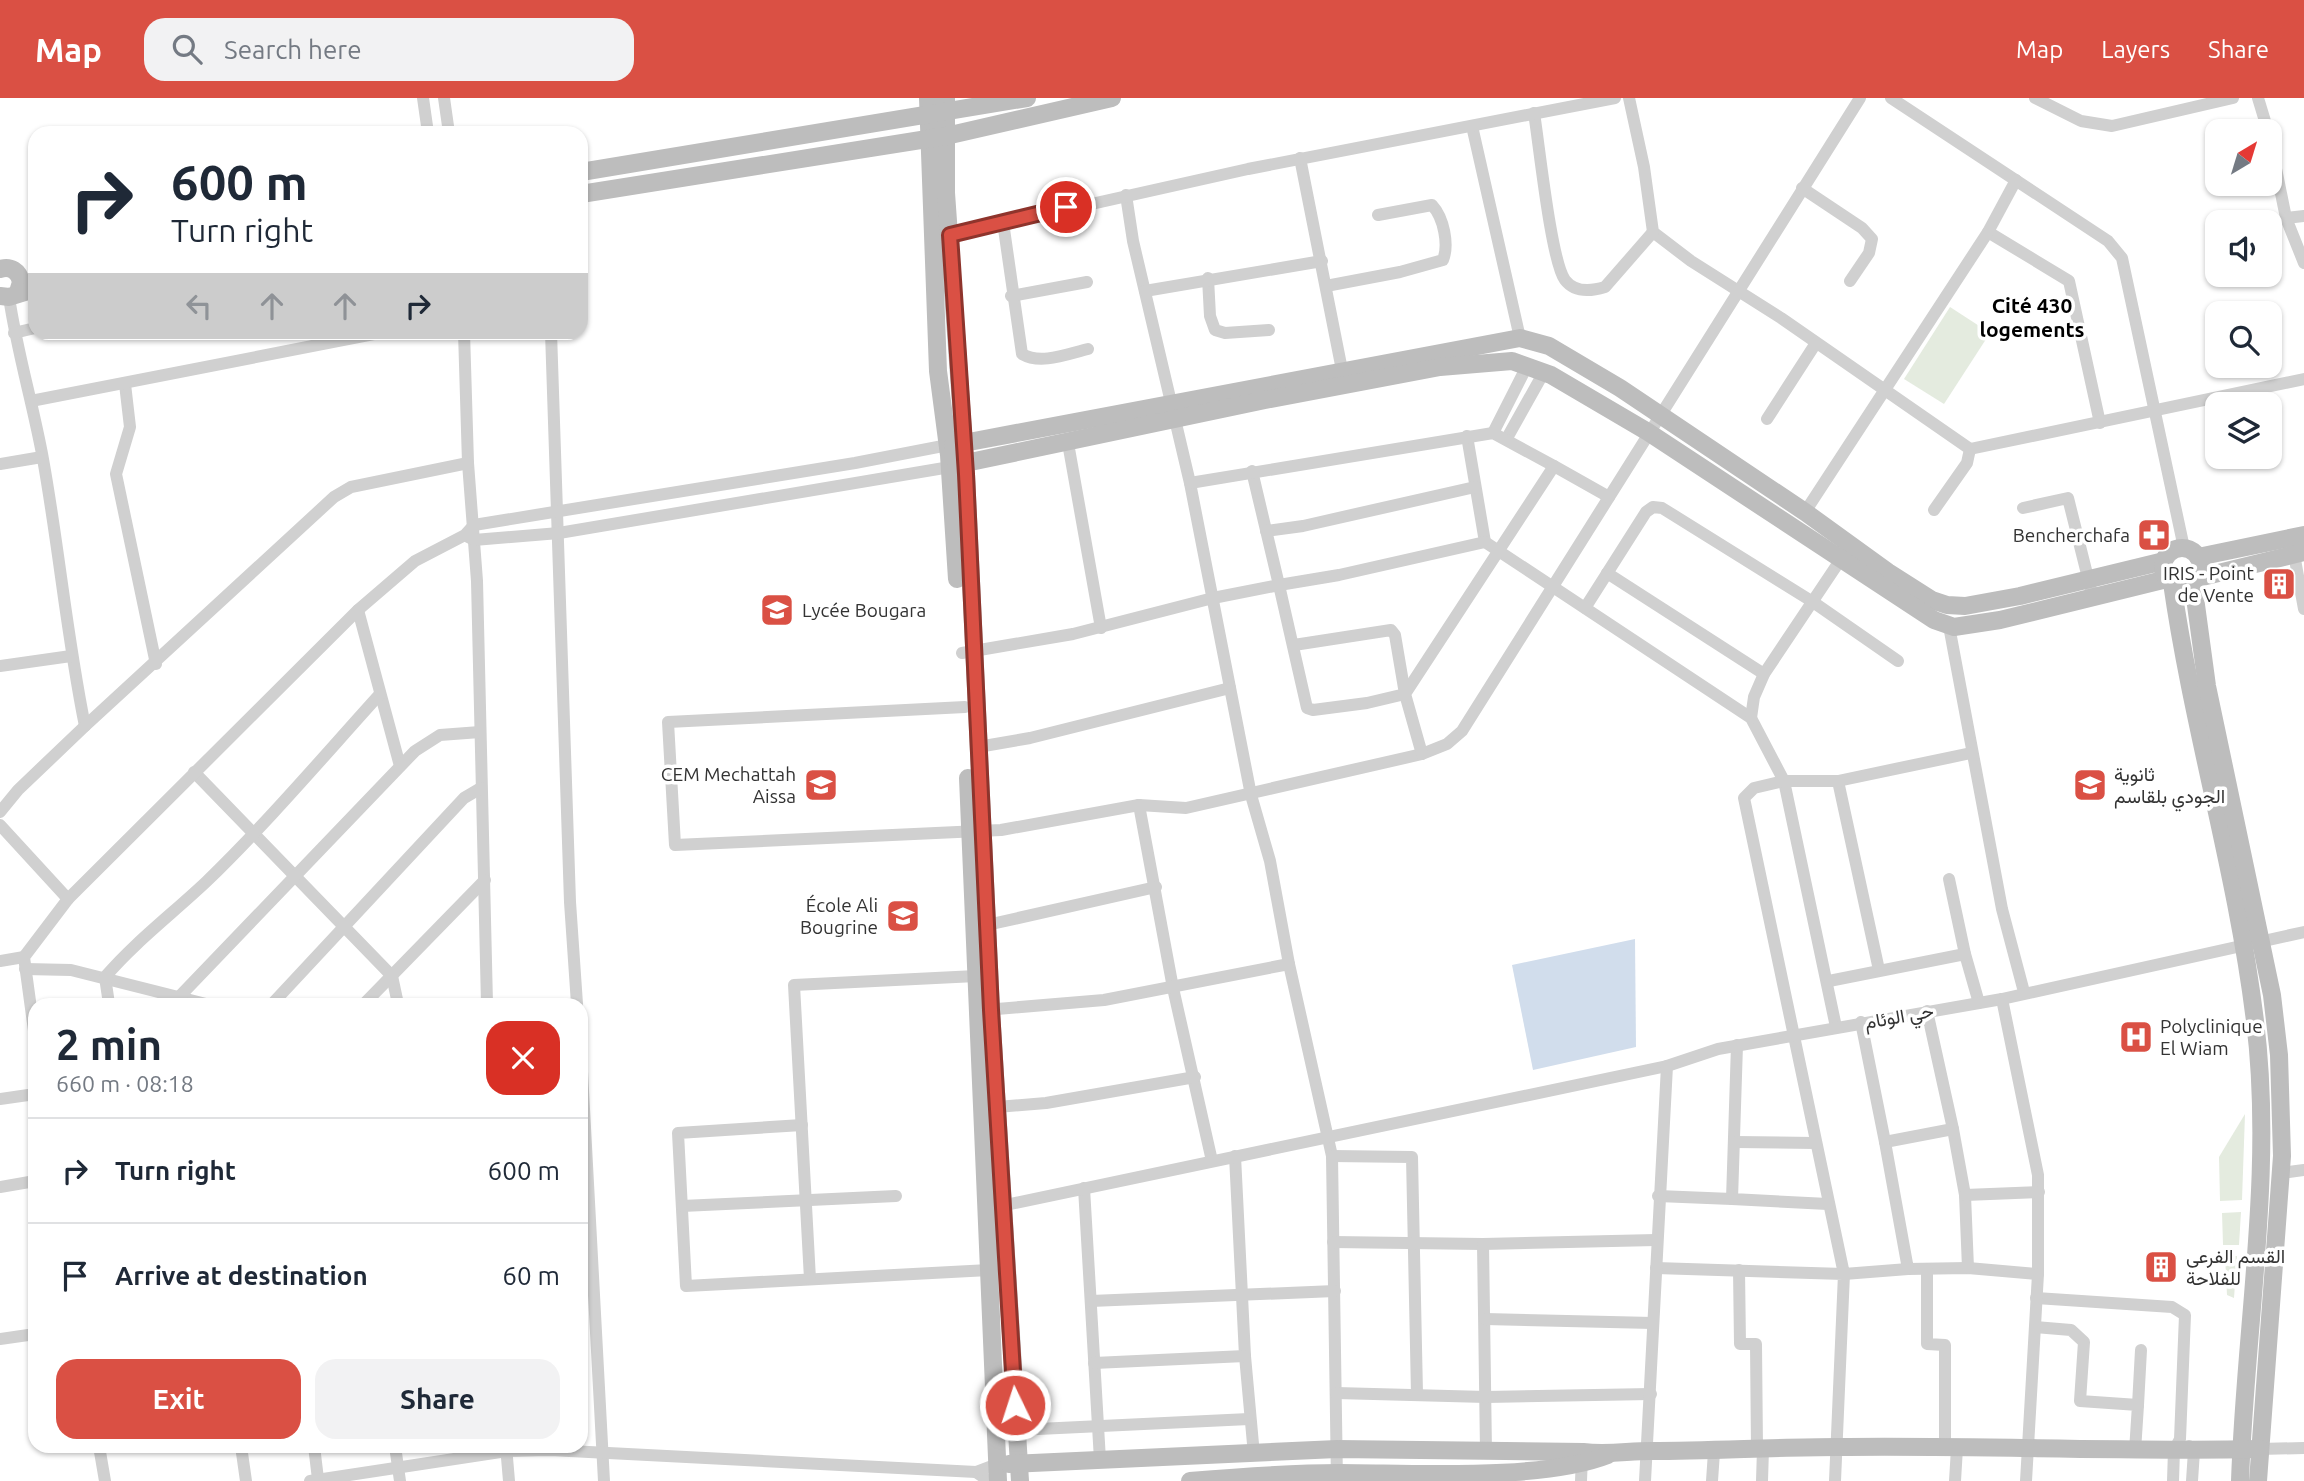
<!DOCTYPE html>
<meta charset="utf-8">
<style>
:root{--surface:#fff;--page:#f2f2f3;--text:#1f2937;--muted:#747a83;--line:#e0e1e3;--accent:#da5044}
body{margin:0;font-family:Ubuntu,Vazirmatn,sans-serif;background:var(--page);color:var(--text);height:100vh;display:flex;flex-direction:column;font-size:26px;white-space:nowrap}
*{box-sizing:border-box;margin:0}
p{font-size:23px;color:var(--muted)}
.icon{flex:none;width:38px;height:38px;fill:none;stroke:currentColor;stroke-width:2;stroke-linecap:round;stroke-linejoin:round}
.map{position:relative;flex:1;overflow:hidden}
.sheet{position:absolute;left:28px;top:900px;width:560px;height:455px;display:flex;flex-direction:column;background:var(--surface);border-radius:21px;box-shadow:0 2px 5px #0004}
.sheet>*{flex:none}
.top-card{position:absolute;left:28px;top:28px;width:560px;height:214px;border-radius:21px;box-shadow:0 2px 5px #0004;background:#fff;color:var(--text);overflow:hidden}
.needle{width:46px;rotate:38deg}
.fabs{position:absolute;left:2205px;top:21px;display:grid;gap:14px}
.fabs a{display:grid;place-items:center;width:77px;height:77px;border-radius:14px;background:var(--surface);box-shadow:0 2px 5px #0004;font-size:35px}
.pin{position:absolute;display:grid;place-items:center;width:60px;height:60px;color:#fff;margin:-30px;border:4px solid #fff;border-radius:50%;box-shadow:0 2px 7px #0007}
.me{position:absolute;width:77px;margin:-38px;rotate:356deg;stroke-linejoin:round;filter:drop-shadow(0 0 5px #0008)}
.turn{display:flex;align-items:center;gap:24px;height:147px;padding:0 28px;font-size:32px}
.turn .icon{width:91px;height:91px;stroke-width:2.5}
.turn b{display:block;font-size:49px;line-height:60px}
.lanes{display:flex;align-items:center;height:66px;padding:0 28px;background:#0003;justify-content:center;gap:35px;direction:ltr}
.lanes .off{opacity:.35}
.round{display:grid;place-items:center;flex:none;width:74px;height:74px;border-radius:21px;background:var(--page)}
.headline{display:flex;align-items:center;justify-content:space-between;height:119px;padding:0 28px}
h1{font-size:42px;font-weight:600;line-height:52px}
.button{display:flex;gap:14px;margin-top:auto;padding:14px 28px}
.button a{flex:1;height:80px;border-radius:21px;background:var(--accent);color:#fff;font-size:28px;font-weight:600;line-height:80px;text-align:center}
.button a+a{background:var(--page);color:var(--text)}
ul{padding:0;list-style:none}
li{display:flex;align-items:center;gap:21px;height:105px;padding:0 28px;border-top:2px solid var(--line)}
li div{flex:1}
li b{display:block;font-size:26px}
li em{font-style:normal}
header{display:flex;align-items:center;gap:42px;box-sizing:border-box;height:98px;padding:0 35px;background:var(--accent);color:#fff}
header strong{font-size:33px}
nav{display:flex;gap:38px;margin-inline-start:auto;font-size:24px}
.search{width:490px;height:63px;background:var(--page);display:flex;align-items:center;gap:18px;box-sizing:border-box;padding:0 24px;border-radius:21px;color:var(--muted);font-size:26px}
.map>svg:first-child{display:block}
</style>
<header>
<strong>Map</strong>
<div class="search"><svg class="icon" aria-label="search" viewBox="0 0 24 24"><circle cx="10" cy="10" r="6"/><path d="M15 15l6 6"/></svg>Search here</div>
<nav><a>Map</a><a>Layers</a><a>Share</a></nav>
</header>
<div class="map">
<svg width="2304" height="1383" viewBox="0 0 2304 1383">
<rect width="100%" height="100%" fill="#fff"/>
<!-- green -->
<g fill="#e4ebdf">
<path d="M1950,209L1990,235L1944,306L1904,281Z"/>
<path d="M2245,1016L2242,1102L2220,1103L2219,1059Z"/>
<path d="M2241,1114L2239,1147H2223L2222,1115Z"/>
<path d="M2225,1158H2237L2234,1200L2227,1197Z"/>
</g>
<!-- water -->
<path fill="#d1ddec" d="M1635,841L1636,949L1533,972L1512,867Z"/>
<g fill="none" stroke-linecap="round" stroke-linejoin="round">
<!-- street -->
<g stroke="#d0d0d0" stroke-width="12">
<path d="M423,0L428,35"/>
<path d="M444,0L449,35"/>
<path d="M1629,0L1644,69L1653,134L1691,163L1781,220L1970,351L1967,365L1934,412"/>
<path d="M1891,0L2108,143L2122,160L2184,450"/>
<path d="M2035,0L2081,23L2112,28L2233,0"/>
<path d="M2258,0L2268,33"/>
<path d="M1534,15C1539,45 1551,163 1565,182C1575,195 1592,193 1605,189L1653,134"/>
<path d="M1472,28L1520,240"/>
<path d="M2270,41L2286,120L2304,165"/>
<path d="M1300,60L1342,272"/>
<path d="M1802,90L1862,130L1872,141L1869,155L1850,183"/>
<path d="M1126,97L1133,143L1190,385L1251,697L1270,763L1289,866L1332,1058L1337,1383"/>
<path d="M2286,120L2304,118"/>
<path d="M1003,124L1022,256C1041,267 1067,256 1088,251"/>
<path d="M1988,134L2069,183L2100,325"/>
<path d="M944,139L1248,71L1615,0"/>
<path d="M1208,180L1210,218L1215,232L1225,235L1269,232"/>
<path d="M1326,188L1400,174L1443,162C1449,147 1444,120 1432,107L1378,117"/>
<path d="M1145,193L1322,163"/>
<path d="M1011,198L1087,184"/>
<path d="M9,199C17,254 33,306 43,361C59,450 67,540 85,628"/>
<path d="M464,234L468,365L477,483L487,906"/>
<path d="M551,234L570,804L577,906"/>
<path d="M14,235L35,230"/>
<path d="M125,286L130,329L116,376L156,566"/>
<path d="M31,303L384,234"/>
<path d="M1767,321L1816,245"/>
<path d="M1493,335L1527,268"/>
<path d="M1467,338L1485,444"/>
<path d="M1507,340L1544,274"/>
<path d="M1068,345L1101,530"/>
<path d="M1970,351L2304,281"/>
<path d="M0,366L42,359"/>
<path d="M1252,373L1279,487L1339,477L1485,444L1751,620L1784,683L1836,929"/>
<path d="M1190,385L1493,335L1554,368"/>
<path d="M2023,410L2068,400L2093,500"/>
<path d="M1805,414L1988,134L2016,82"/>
<path d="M1266,433L1303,428L1475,389"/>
<path d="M468,439L474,442L559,435L950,369"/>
<path d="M2294,456L2304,511"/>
<path d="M1607,475L1764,576"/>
<path d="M1585,510L1646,414L1653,409L1662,410L1813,504L1898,563"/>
<path d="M358,512L400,668"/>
<path d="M1949,528L2002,811L2024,894"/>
<path d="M962,555L1073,536L1213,500L1279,487L1307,610L1313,612L1367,605L1405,596L1395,537L1391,532L1294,547"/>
<path d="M0,568L71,558"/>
<path d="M965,609L668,624L675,747L1001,732L1139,707L1186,710L1422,656L1447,646L1462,633L1860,0"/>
<path d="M1751,620L1754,599L1764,576L1845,455"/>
<path d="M978,649L1030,640L1230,590"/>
<path d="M1422,656L1405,596L1554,368L1609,399"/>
<path d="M194,674L392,878L398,906"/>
<path d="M1838,683L1879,872"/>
<path d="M1139,707L1173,890L1212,1063"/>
<path d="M0,714L18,692L85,628L334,399L351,389L468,365"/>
<path d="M0,727L68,801"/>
<path d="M1949,781L1965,856"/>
<path d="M987,827L1156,789"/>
<path d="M0,863L24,859"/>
<path d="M25,871L71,872L206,906"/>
<path d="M1829,883L1965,856L1979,905"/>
<path d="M109,906L105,879C135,844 172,816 206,784C267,725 323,659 380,596"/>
<path d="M180,906L179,899L415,653L440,637L480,634"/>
<path d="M272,906L464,700L481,690"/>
<path d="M364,906L485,782"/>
<path d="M985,912L1104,902L1289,866"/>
<path d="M1927,913L1953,1031L1885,1044L1908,1171L1968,1170L2038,1176V1077L2002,901"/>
<path d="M1861,924L1885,1044"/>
<path d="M35,940L24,859L68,801L358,512L415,463L465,437L474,427L855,365L948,347"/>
<path d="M1737,947L1732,1101L1828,1106"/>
<path d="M581,955L604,1383"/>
<path d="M0,1001L35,996"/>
<path d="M997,1009L1046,1005L1195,979"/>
<path d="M802,1027L678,1035L686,1188L989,1172"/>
<path d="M1953,1031L1965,1097L1968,1170"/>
<path d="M1735,1044L1815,1045"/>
<path d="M1235,1058L1245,1258L1254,1357"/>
<path d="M1332,1058L1412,1059L1417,1296"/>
<path d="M2281,1075L2304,1072"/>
<path d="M0,1089L35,1083"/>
<path d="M1084,1090L1100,1362"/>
<path d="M1965,1097L2039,1094"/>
<path d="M1658,1098L1732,1101"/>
<path d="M682,1108L896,1098"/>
<path d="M996,1109L1667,968"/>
<path d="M1333,1144L1483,1146L1656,1142"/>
<path d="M1483,1146L1486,1353"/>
<path d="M1656,1170L1844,1176L1835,1383"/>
<path d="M1908,1171L1844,1176L1744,700L1754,690L1784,683H1838L1971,655"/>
<path d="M1927,1171V1246L1945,1247V1350"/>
<path d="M1739,1172L1740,1246H1756L1757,1351"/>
<path d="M810,1181L794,887L976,878"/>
<path d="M2036,1200L2172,1209L2185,1217L2180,1341L2174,1352L2173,1383"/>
<path d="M1091,1203L1335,1193"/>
<path d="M1485,1221L1653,1225"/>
<path d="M2035,1229L2071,1232L2084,1244L2080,1303L2138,1307L2135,1353"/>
<path d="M0,1241L35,1236"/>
<path d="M1094,1265L1245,1258"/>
<path d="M1336,1295L1486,1299L1651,1296"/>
<path d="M2138,1307L2141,1252"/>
<path d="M1017,1332L1249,1321"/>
<path d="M99,1348L105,1383"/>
<path d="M241,1348L246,1383"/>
<path d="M314,1348L318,1381"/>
<path d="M395,1348L400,1383"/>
<path d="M506,1348L509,1383"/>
<path d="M2189,1348L2194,1353L2192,1383"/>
<path d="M2260,1351L2304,1350"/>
<path d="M976,1374L989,1383"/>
<path d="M310,1383L507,1353L550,1352L976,1374L997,1366"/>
<path d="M1581,1383L1582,1359"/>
<path d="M1645,1383L1667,968L1718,951L2002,901L2304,834"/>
<path d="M1712,1383L1714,1354"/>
<path d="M1762,1383L1763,1351"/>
<path d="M1955,1383L1957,1350"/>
<path d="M2026,1383L2038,1176"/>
</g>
<!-- secondary -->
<g stroke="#bdbdbd" stroke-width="18">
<path d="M928,0L938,273L949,357L957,481"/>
<path d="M946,0V95L966,376L991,912L1020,1383"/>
<path d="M581,74L1027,0"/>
<path d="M581,96L946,38L1112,0"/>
<path d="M0,171C11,168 19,173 21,184L18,194"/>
<path d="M0,198L9,199L35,191"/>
<path d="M953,347L1520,240L1549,248L1620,290L1805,414L1888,474L1932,502L1947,507L1965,508L2020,498L2164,463"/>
<path d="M956,367L1265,302L1440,269L1512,263L1551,277L1648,334L1934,522L1954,529L2000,522L2167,481"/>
<circle cx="2182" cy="469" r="19"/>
<path d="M2198,459L2304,437"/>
<path d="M2198,480L2304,454"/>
<path d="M2172,485C2193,632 2237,775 2255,923C2274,1075 2245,1230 2240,1383"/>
<path d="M2193,485L2207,588L2272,897L2279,957L2282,1058L2258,1383"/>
<path d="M968,680L998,1383"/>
<path d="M1009,1366L1337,1351L1583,1354C1607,1357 1628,1353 1651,1353C1713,1353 1775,1349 1837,1349C1978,1347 2119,1354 2260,1351"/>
<path d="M1190,1383C1239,1379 1289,1375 1339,1375C1414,1375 1542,1383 1608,1357"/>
</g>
</g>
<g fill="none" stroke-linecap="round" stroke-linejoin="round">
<defs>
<path id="route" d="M1015,1307L991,912L966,376L950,137L1066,109"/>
</defs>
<!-- route casing -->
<use href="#route" stroke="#8e342c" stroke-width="18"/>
<!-- route -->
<use href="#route" stroke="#da5044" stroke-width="12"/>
</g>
<!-- icons -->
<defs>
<symbol id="pharmacy-square" viewBox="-11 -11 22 22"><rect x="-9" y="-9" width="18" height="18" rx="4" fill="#da5044" stroke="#fff"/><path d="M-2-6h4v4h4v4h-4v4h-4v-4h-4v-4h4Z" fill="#fff"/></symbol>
<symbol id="building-square" viewBox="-11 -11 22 22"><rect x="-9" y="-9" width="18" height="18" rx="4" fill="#da5044" stroke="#fff"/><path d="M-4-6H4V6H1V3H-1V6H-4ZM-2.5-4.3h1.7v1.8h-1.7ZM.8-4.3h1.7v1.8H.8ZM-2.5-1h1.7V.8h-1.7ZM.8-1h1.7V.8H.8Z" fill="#fff"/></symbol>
<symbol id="school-square" viewBox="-11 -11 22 22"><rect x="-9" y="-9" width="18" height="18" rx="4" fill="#da5044" stroke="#fff"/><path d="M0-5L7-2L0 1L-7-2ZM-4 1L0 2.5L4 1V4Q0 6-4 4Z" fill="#fff"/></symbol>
<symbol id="hospital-square" viewBox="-11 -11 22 22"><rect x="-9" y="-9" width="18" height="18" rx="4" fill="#da5044" stroke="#fff"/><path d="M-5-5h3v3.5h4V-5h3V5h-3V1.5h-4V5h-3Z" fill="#fff"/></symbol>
</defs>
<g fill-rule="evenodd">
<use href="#pharmacy-square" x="2135" y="418" width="38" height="38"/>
<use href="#building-square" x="2260" y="467" width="38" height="38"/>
<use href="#school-square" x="758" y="493" width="38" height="38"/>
<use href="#school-square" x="802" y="668" width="38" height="38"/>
<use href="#school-square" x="2071" y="668" width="38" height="38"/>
<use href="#school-square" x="884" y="799" width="38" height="38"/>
<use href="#hospital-square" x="2117" y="920" width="38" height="38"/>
<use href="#building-square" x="2142" y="1150" width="38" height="38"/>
</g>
<g text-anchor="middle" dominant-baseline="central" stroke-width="7" stroke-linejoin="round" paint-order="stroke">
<!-- poi labels -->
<g font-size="19" fill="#333" stroke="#fff" text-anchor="end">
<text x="2130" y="437">Bencherchafa</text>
<text x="2254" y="475">IRIS - Point<tspan x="2254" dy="22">de Vente</tspan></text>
<text x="802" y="512" text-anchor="start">Lycée Bougara</text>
<text x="796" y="676">CEM Mechattah<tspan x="796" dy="22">Aissa</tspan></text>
<text x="2114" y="676" text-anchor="start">ثانوية<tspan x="2114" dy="22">الجودي بلقاسم</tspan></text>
<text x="878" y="807">École Ali<tspan x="878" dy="22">Bougrine</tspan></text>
<text x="2160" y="928" text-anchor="start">Polyclinique<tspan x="2160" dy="22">El Wiam</tspan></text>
<text x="2186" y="1158" text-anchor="start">القسم الفرعي<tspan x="2186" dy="22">للفلاحة</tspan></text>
</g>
<!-- street labels -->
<g font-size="19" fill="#333" stroke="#fff">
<text transform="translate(1899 918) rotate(-10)">حي الوئام</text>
</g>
<!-- neighbourhood labels -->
<g font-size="21" font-weight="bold" fill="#000" stroke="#fff">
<text x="2032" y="207">Cité 430<tspan x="2032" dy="24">logements</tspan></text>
</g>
</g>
</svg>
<div class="fabs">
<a><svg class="needle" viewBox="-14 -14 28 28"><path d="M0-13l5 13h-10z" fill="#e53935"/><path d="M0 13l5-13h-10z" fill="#747a83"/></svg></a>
<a><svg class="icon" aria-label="sound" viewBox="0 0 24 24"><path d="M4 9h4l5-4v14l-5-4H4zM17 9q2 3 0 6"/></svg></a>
<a><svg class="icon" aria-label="search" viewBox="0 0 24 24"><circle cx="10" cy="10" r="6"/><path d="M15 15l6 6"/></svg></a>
<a><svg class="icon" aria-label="layers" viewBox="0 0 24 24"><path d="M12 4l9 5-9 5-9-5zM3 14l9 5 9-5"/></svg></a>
</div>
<div class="pin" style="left:1066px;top:109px;background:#d93025"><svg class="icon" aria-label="arrive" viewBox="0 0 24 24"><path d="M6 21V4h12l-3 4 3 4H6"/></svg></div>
<svg class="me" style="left:1015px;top:1307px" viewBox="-20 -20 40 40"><circle r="17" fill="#da5044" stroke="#fff" stroke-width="3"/><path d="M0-11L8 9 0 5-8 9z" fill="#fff"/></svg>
<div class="top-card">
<div class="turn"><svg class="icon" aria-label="right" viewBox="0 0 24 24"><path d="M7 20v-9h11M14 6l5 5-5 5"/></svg><div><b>600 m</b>Turn right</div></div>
<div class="lanes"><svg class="icon off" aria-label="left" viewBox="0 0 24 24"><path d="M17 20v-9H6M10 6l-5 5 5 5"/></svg><svg class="icon off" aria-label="ahead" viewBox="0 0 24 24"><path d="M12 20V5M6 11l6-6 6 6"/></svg><svg class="icon off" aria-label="ahead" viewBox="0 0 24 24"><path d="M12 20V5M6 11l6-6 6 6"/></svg><svg class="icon" aria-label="right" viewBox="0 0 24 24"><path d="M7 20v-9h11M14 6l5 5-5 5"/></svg></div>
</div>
<section class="sheet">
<div class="headline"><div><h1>2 min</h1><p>660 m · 08:18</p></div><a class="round" style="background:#d93025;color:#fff"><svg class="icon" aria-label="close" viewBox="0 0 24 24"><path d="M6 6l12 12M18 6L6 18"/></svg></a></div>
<ul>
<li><svg class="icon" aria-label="right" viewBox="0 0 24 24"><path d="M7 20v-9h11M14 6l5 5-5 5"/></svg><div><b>Turn right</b></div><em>600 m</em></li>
<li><svg class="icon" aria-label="arrive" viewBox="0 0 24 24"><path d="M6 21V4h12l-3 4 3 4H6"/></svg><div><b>Arrive at destination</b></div><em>60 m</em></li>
</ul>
<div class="button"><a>Exit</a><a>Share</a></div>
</section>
</div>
